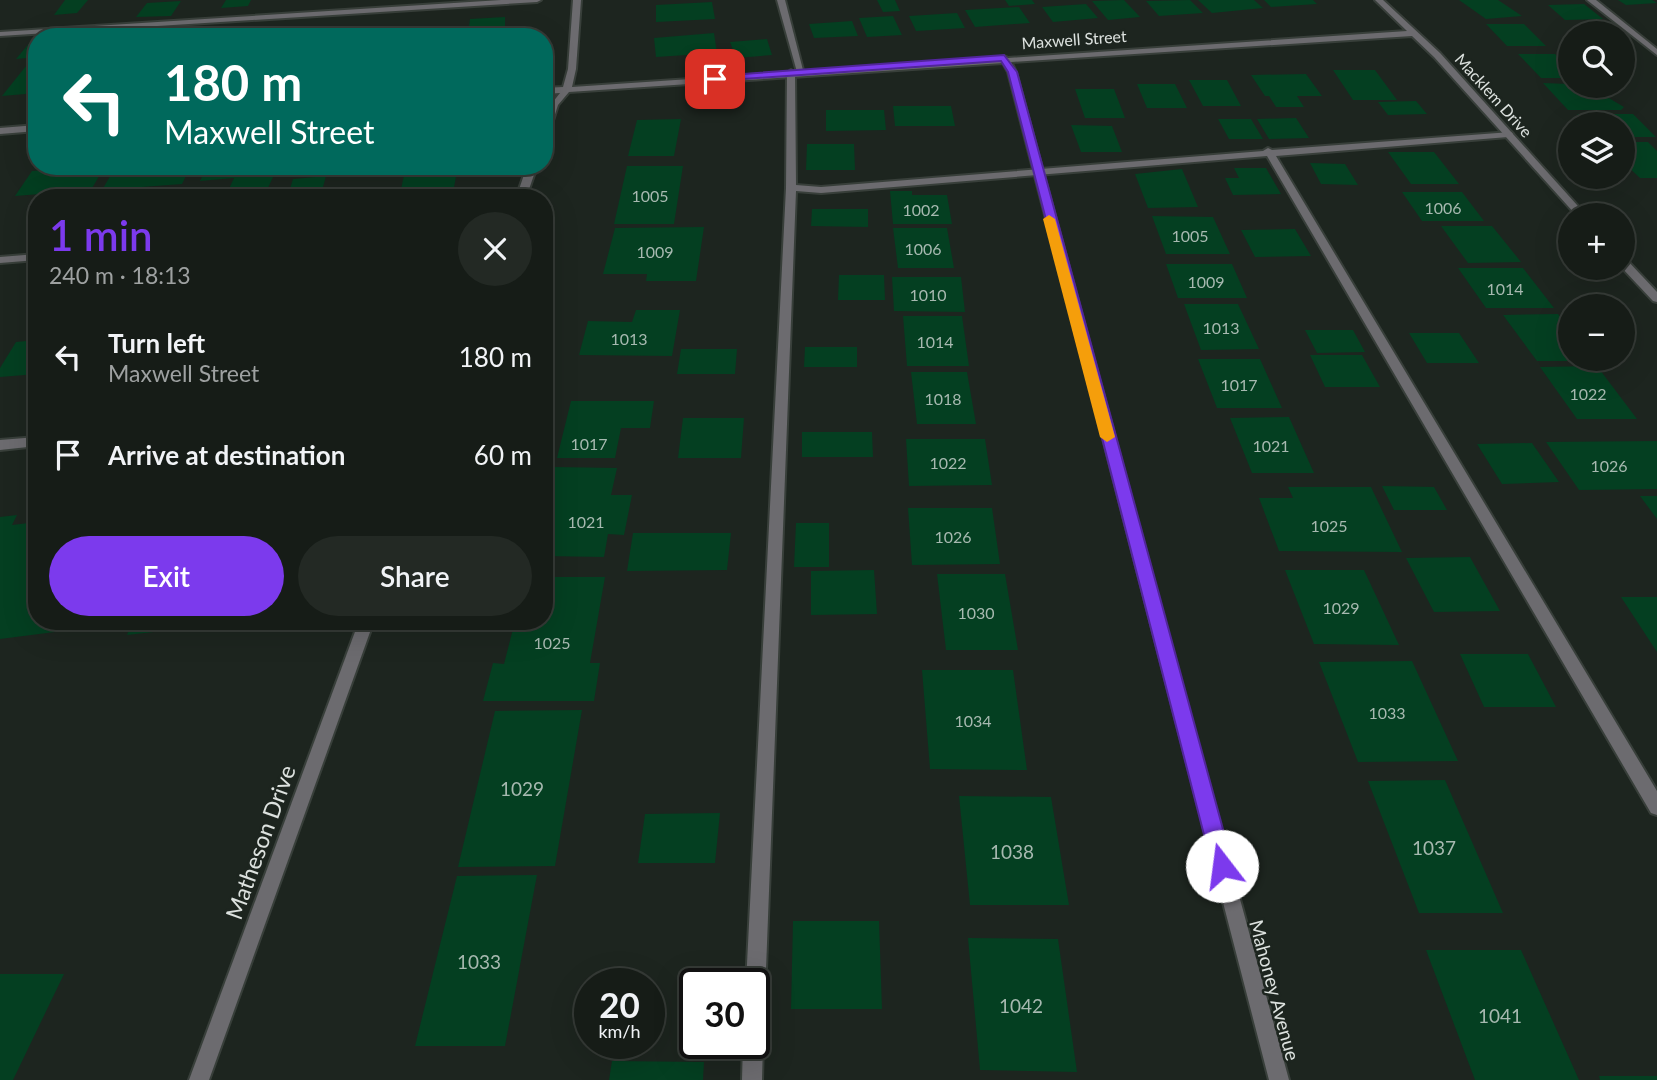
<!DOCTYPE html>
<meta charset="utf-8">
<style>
:root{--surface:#161c17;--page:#232924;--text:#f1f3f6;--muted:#9ea1a1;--line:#353a36;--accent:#7c3aed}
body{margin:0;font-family:Lato,sans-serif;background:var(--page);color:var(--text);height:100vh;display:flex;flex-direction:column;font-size:26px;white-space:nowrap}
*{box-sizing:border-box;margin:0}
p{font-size:23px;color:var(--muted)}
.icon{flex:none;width:38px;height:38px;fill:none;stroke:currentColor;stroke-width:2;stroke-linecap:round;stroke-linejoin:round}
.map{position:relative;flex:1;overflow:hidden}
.sheet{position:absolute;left:28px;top:189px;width:525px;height:441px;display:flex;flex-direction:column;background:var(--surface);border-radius:28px;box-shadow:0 7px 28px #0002,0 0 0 2px var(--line)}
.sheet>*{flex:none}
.top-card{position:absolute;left:28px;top:28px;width:525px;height:147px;border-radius:28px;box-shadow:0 7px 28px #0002,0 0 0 2px var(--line);background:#00695c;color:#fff;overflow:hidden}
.tools{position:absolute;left:1558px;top:21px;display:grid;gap:14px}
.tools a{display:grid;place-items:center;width:77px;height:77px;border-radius:50%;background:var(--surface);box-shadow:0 7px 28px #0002,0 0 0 2px var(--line);font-size:35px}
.speed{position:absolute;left:574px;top:968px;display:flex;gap:14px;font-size:35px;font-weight:700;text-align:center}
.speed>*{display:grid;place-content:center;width:91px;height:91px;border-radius:50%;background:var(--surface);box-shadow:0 7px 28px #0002,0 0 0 2px var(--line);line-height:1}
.speed small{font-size:18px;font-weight:400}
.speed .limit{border:4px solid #111;border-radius:10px;background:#fff;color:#111}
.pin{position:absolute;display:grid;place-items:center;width:60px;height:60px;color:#fff;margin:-30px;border-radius:14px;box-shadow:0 4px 10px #0006}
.me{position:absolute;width:77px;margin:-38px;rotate:345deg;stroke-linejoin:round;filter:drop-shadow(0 0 5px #0008)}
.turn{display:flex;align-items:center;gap:24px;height:147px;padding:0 21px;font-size:32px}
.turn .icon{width:91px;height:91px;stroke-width:2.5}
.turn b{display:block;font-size:49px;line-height:60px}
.round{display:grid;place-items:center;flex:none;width:74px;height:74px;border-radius:37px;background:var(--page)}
.overview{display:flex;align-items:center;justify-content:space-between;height:119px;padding:0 21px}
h1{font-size:42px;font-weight:600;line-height:52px;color:var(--accent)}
.cta{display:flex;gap:14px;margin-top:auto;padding:14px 21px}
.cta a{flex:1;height:80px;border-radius:42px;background:var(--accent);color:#fff;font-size:28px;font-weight:600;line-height:80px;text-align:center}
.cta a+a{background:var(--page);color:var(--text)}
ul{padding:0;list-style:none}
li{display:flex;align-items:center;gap:21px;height:98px;padding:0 21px}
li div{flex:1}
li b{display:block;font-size:26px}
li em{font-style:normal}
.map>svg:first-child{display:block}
</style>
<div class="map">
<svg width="1657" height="1080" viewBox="0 0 1657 1080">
<rect width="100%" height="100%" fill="#1d251f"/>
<!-- building -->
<g fill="#043f21">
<path d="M65,0H88L77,13L54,15Z"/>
<path d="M226,0H251L248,6L221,8Z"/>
<path d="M877,0H895L900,11L883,12Z"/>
<path d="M1005,0H1032L1035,4L1009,6Z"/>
<path d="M1124,0L1140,17L1108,20L1092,1Z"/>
<path d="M1190,0L1203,13L1159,16L1146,1Z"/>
<path d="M1198,0H1254L1263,8L1212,13Z"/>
<path d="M1264,0H1313L1317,4L1271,7Z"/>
<path d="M1459,0H1498L1522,16L1486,19Z"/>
<path d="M1618,0H1652L1657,3L1626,5Z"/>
<path d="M181,1L171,16L136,17L147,3Z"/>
<path d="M712,2L715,19L656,22V5Z"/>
<path d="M1086,4L1098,18L1053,22L1042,7Z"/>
<path d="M1584,4L1603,19L1565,20L1548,5Z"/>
<path d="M1019,7L1030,23L975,27L965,10Z"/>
<path d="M957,13L965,28L916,31L909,16Z"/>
<path d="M893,16L902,35L867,37L859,18Z"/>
<path d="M505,17V31L468,34L470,19Z"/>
<path d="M852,21L858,36L814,38L809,24Z"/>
<path d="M1486,24H1524L1546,46H1507Z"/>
<path d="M266,31L264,37H239L241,33Z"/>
<path d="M714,33L717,53L656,57L654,38Z"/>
<path d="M767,39L772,55L736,58L730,42Z"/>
<path d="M37,40V57L16,59L31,41Z"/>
<path d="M1518,54H1555L1570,69V78H1541Z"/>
<path d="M37,65V93L2,96L26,66Z"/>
<path d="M1333,70H1375L1397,100H1353Z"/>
<path d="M1306,74L1322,96H1297L1304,107H1276L1269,96H1265L1251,75Z"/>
<path d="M1189,80H1227L1241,106H1203Z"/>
<path d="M1543,83L1568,84L1581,97H1607L1624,107L1621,110H1568Z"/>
<path d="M1137,84H1175L1187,108H1147Z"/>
<path d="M1075,89H1114L1125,118H1085Z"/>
<path d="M1416,101L1427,114L1388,115L1378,102Z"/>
<path d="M893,106H951L955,126H895Z"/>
<path d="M826,110H884L886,130L826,131Z"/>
<path d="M1577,114H1633L1656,137H1622V124H1587Z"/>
<path d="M1296,118L1309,138L1269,139L1257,119Z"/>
<path d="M681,119L674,156H628L637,120Z"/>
<path d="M1218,119H1251L1263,139H1229Z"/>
<path d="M1071,125L1112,126L1122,152H1081Z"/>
<path d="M1622,142H1648L1657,151V178H1640L1622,161Z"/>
<path d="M807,144H854L855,170H806Z"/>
<path d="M1388,152H1434L1459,184H1411Z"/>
<path d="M1310,163L1345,164L1358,185L1321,184Z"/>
<path d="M105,166L91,190L15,196L32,171Z"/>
<path d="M116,166H191L182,184L102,190Z"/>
<path d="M207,166H293L290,174L274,175L267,190L227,193L234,178L200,181Z"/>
<path d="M316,166H348V168L314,171Z"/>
<path d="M406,166H458L452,198H399Z"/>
<path d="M627,166H683L674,224H614Z"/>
<path d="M1234,168H1266L1281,194L1233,195L1225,178H1239Z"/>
<path d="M1182,169L1198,207L1148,208L1135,174Z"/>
<path d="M326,176L320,198H287L293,179Z"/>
<path d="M890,191H912V195H947L952,224H893Z"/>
<path d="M1402,192H1462L1484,221H1422Z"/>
<path d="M812,209H868V227L811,226Z"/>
<path d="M1152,216L1213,217L1230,254H1166Z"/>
<path d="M1441,226H1492L1521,262L1468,263Z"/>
<path d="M704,227L696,281H646L647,274H603L615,228Z"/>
<path d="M893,228H947L954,268H898Z"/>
<path d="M1295,229L1311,256L1255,257L1241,230Z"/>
<path d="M1166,264H1232L1247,298H1178Z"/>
<path d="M1458,268H1523L1554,308H1486Z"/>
<path d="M839,275H884L885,300H838Z"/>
<path d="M892,277H961L965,312L894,311Z"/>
<path d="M1184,304H1238L1259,349L1201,350Z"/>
<path d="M636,310H680L672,356L579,355L588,321L632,322Z"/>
<path d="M1558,314L1570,330V361H1537L1503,315Z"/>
<path d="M903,316H962L969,366H907Z"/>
<path d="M1305,330H1353L1365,352L1317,353Z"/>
<path d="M1409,333H1459L1479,363H1427Z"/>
<path d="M37,340V374L0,377V368L16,342Z"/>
<path d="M805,347H857V367H804Z"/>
<path d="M681,349H737L735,374H677Z"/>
<path d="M1310,355H1362L1380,387H1325Z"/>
<path d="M1198,359H1260L1282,408H1217Z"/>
<path d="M1597,366L1637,419H1577L1540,367Z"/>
<path d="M911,372H967L976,424H917Z"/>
<path d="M571,401H654L650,428H621L615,458H557Z"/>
<path d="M1289,417L1314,473H1252L1230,418Z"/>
<path d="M683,418H744L741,458H678Z"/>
<path d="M802,432H872L873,457H802Z"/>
<path d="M906,439H985L992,485L909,486Z"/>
<path d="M1657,441V489L1579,490L1546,442Z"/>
<path d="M1532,443L1559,482L1502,484L1477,444Z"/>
<path d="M555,467L617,468L611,495H632L624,535L608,534L604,557L544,556V507Z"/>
<path d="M1382,486L1434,487L1447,510H1394Z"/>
<path d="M1288,487H1371L1402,552L1279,551L1259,498H1293Z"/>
<path d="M1640,496H1657V519Z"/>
<path d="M908,508H992L1000,564L912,565Z"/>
<path d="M17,515L12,525L37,522V621L125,623L0,639V517Z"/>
<path d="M796,523H829V567H794Z"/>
<path d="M633,533H731L727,570L627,571Z"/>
<path d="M1470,557L1500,611L1434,612L1406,558Z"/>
<path d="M874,570L877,614L811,615V571Z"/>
<path d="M1285,570H1364L1399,645L1314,644Z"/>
<path d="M937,574H1005L1018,650H946Z"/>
<path d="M544,577H605L590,663H600L594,701H483L493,663L504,664L515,621H544Z"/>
<path d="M1621,597H1657V652Z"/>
<path d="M132,621H217L216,625L127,635Z"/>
<path d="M1460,654H1528L1556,707H1484Z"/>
<path d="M1412,661L1458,761L1358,762L1319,662Z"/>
<path d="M922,670H1013L1027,770L930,769Z"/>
<path d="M582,710L555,866L458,867L495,711Z"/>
<path d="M1445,780L1503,913H1419L1368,781Z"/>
<path d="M959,796L1051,797L1069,905H970Z"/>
<path d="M720,813L715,863H638L645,814Z"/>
<path d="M537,875L505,1046H415L457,876Z"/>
<path d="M793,921H879L882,1009H791Z"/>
<path d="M968,938L1058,939L1077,1072L980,1070Z"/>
<path d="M1426,950H1521L1579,1080H1475Z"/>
<path d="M0,974H64L13,1080H0Z"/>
<path d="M612,1061L704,1062L703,1080H609Z"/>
<path d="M1599,1076H1657V1080H1600Z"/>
</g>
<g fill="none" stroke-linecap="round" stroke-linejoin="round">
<defs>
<g id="lane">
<path d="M501,0H541L537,2L0,36V32Z"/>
<path d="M777,0H785L804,74L797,72Z"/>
<path d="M1587,0H1596L1657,49V55Z"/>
<path d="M791,70L795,73L796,185L821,187L1263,151L1268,148L1272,150L1511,132L1513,134L1508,137L1276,156L1657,791V815L1651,813L1267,156L821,193L796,191L764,1021L761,1028L754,1031V984H746L786,188L787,73Z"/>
<path d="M37,254V260L0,263V257Z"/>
<path d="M754,1034L760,1036L763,1043L762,1080H742L743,1043H754Z"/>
</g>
<g id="street">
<path d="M573,0H581L576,69L572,87L1000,58L1004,56L1008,58L1407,31L1375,0H1383L1440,53L1586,215H1576L1434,57L1412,36L1011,62L1016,72L1289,1080H1269L1008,72L1003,63L569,92L558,105L549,133L544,136C544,118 548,107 560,93L544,94V88L563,87L568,69Z"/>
<path d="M37,125V131L0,134V128Z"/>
<path d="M527,166H537L526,198H516Z"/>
<path d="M1622,258L1626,259L1657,292V302L1653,301L1622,268Z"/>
<path d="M37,437V446L0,450V440Z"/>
<path d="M359,621H374L209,1080H189Z"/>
</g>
</defs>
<!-- lane casing -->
<use href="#lane" stroke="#383f3a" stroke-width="4"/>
<!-- street casing -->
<use href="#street" stroke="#383f3a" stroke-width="4"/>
<!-- lane -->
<use href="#lane" fill="#6c6b6f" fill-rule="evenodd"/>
<!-- street -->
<use href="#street" fill="#6c6b6f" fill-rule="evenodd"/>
</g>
<!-- route -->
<path fill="#7c3aed" stroke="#51269a" stroke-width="2" d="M1004,55L1017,72L1233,866L1230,873L1222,876L1215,873L1212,866L1008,72L1001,61L715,81L710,79L715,76Z"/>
<!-- slow -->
<path fill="#f59e0b" d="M1049,215L1055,219L1115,437L1107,442L1100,437L1043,219Z"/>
<g text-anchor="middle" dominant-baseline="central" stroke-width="5" stroke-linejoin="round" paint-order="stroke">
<!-- far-street labels -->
<g font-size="16" fill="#dde2df" stroke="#1d251f">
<text transform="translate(1074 39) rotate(-4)">Maxwell Street</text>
<text transform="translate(1494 95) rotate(48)">Macklem Drive</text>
</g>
<!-- number labels -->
<g font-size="16" fill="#a7b9b0">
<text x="650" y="195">1005</text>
<text x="1443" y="207">1006</text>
<text x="921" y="209">1002</text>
<text x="1190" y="235">1005</text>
<text x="923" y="248">1006</text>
<text x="655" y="251">1009</text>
<text x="1206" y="281">1009</text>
<text x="1505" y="288">1014</text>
<text x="928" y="294">1010</text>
<text x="1221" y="327">1013</text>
<text x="629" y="338">1013</text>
<text x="935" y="341">1014</text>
<text x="1239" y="384">1017</text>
<text x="1588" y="393">1022</text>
<text x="943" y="398">1018</text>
<text x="589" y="443">1017</text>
<text x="1271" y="445">1021</text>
<text x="948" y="462">1022</text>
<text x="1609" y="465">1026</text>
<text x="586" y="521">1021</text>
<text x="1329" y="525">1025</text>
<text x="953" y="536">1026</text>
<text x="1341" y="607">1029</text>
<text x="976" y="612">1030</text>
<text x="552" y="642">1025</text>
<text x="1387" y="712">1033</text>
<text x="973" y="720">1034</text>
</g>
<!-- near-number labels -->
<g font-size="19" fill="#a7b9b0">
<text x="522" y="788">1029</text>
<text x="1434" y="847">1037</text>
<text x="1012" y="851">1038</text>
<text x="479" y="961">1033</text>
<text x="1021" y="1005">1042</text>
<text x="1500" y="1015">1041</text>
</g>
<!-- street labels -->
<g font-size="19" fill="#dde2df" stroke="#1d251f">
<text transform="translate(1275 990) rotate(75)">Mahoney Avenue</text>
</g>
<!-- near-street labels -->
<g font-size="23" fill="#dde2df" stroke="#1d251f">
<text transform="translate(260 842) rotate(-70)">Matheson Drive</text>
</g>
</g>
</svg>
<div class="tools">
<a><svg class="icon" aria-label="search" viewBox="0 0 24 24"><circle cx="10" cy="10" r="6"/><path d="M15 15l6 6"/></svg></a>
<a><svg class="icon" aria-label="layers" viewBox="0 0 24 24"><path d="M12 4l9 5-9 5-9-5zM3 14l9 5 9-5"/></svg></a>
<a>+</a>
<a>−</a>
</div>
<div class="speed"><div>20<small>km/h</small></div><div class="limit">30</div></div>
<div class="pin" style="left:715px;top:79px;background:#d93025"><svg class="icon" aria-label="arrive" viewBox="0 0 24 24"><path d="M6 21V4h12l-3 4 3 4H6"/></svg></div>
<svg class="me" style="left:1222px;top:866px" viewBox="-20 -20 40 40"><circle r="19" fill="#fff"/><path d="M0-13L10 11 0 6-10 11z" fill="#7c3aed"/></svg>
<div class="top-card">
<div class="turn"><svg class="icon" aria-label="left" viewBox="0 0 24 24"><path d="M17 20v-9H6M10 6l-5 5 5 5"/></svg><div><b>180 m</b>Maxwell Street</div></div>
</div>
<section class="sheet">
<div class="overview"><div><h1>1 min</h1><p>240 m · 18:13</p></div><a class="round"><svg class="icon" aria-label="close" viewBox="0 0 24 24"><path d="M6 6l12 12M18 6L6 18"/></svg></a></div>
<ul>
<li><svg class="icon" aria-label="left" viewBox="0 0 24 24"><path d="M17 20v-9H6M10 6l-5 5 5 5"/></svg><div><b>Turn left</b><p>Maxwell Street</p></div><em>180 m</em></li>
<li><svg class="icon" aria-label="arrive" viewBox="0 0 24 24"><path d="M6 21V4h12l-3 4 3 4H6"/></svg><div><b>Arrive at destination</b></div><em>60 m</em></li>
</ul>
<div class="cta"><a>Exit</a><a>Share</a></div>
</section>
</div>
